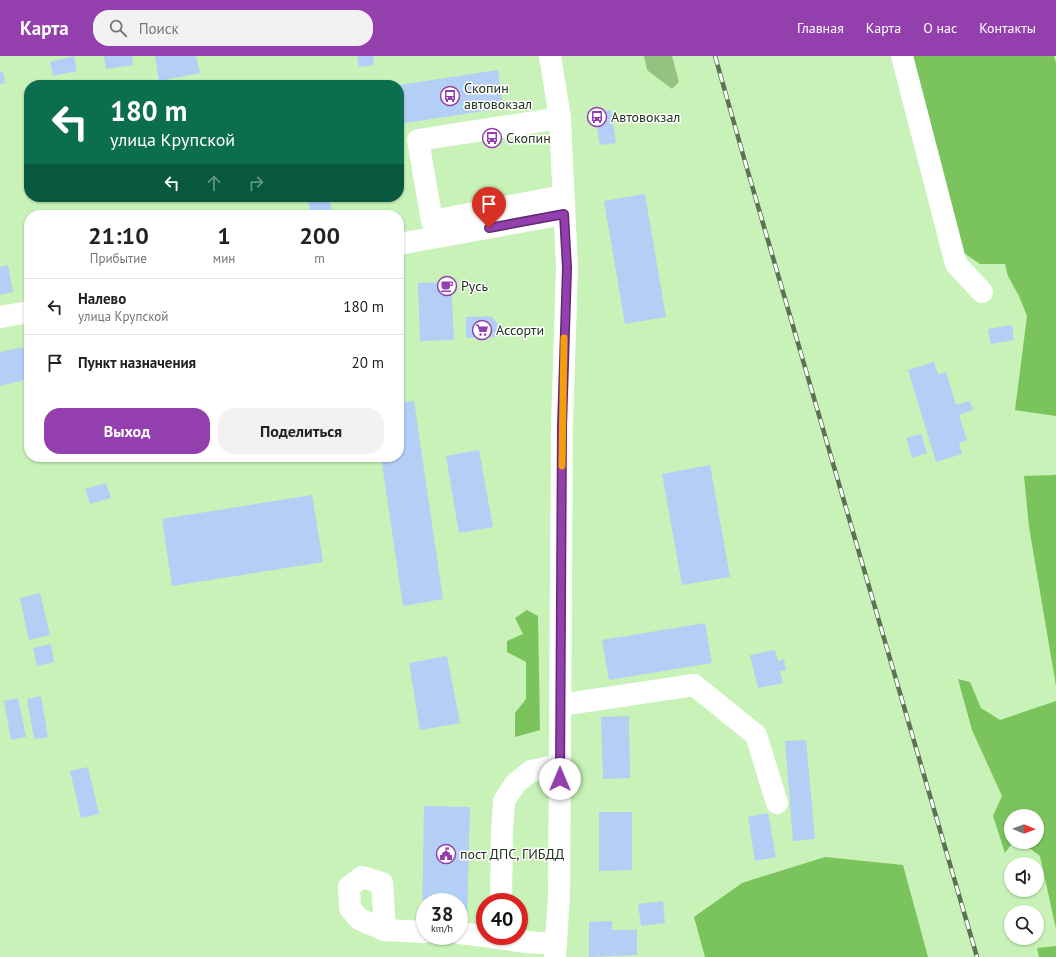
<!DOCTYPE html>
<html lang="ru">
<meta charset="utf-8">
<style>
:root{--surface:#fff;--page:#f2f2f2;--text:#222;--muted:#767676;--line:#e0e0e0;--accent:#9340ae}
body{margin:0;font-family:"PT Sans",sans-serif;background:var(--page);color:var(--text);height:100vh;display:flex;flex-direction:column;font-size:15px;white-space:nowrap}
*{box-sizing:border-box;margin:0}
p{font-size:13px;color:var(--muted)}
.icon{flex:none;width:22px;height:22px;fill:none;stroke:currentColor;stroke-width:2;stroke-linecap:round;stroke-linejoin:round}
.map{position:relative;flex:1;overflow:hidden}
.details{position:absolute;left:24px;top:154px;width:380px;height:252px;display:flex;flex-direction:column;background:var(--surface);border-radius:16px;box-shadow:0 1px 3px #0004}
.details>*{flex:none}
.guide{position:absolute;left:24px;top:24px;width:380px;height:122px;border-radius:16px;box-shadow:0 1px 3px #0004;background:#0b6e4f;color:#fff;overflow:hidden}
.needle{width:26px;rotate:91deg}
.tools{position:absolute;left:1004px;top:753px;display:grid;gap:8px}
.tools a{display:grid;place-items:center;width:40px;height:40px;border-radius:50%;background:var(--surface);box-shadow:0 1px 3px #0004;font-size:20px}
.speed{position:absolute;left:416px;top:837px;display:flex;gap:8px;font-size:20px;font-weight:700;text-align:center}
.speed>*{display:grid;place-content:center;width:52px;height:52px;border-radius:50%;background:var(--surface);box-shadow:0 1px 3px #0004;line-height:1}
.speed small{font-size:10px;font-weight:400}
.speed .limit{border:6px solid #d22;background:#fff;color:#111}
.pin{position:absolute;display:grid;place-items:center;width:34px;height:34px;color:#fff;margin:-41px -17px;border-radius:50% 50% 50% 0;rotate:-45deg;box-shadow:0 0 4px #0007}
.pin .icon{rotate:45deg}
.me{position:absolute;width:44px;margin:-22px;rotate:0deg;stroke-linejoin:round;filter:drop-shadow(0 0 3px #0008)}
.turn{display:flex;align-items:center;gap:14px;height:84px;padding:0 20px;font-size:18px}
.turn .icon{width:52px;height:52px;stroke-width:2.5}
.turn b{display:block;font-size:28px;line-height:34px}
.lanes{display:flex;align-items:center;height:38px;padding:0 20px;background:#0003;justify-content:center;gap:20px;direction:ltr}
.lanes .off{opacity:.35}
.eta{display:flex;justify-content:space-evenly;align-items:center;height:68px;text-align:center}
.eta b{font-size:24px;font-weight:700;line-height:28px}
.button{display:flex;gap:8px;margin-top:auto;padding:8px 20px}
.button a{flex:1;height:46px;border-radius:16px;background:var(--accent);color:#fff;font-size:16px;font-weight:700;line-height:46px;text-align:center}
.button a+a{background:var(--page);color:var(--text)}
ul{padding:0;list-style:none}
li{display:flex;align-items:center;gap:12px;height:56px;padding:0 20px;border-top:1px solid var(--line)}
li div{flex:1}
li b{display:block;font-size:15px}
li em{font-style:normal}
header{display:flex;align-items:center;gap:24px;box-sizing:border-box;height:56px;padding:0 20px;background:var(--accent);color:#fff}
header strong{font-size:19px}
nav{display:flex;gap:22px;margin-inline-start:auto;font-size:14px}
.search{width:280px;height:36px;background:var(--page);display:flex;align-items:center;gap:10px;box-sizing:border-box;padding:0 14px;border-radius:16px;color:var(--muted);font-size:15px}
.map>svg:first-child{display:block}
</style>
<header>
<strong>Карта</strong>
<div class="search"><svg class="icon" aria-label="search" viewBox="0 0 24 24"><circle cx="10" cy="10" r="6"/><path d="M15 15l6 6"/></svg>Поиск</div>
<nav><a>Главная</a><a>Карта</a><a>О нас</a><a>Контакты</a></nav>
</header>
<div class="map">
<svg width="1056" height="901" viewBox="0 0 1056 901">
<rect width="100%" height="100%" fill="#c8f2b7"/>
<!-- green -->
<path fill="#93c381" d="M644,0H672L679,26L672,33L647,14Z"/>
<!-- forest -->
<g fill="#7bc35c">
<path d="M912,0H1054L1056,7V360L1015,354L1027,260L1019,240L1008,220L1005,208H980L964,197Z"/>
<path d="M1056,418V630L1029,471L1024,420L1055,419Z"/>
<path d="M527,554L538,560L540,674L515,681V657L526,643V606L507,596V585L523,578L515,562Z"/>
<path d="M958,623L970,626L981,652L1000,664L1056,645V873L1040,800L1021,786H1037V760H1011V786H1013L1005,797L993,760L1002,740L972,674Z"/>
<path d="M825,801L903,809L928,901H705L694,861L742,827Z"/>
<path d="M1056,890V901H1039L1037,892Z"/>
</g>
<!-- building -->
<g fill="#b3cff6">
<path d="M74,0L77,15L53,20L50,6Z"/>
<path d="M104,0H132L133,9L106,13Z"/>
<path d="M155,0H196L200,17L159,25Z"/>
<path d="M357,0H373L374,9L359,11Z"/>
<path d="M498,14L503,52L399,68V29Z"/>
<path d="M3,15L5,27L0,28V16Z"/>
<path d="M611,54L616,87L600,89L594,57Z"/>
<path d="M645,138L666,261L625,268L604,145Z"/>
<path d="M307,141H329L333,159H311Z"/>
<path d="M8,209L13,236L0,239V211Z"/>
<path d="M451,226L454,284L420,285L418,227Z"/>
<path d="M491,260L497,267L498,281L466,282V261Z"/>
<path d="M1012,269L1014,284L991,288L988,273Z"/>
<path d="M23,291L29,323L0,330V296Z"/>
<path d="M934,306L938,318L946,316L956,349L970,345L973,354L959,359L967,384L959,387L962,398L936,406L908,314Z"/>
<path d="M414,345L443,543L403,550L381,401H399V347Z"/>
<path d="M921,378L927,397L912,402L906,382Z"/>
<path d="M479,394L493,471L459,477L446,400Z"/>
<path d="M710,409L730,521L682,529L662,418Z"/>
<path d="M106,427L111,442L90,448L85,433Z"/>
<path d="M312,439L323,506L172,530L162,463Z"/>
<path d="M40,537L50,579L29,584L20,542Z"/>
<path d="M705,567L712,607L609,624L602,584Z"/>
<path d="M51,588L54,606L37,610L33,592Z"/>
<path d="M775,594L778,605L784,603L786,614L780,615L783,627L758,632L750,599Z"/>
<path d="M447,600L460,667L420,674L409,607Z"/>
<path d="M41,640L48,681L34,683L27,643Z"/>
<path d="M18,642L26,681L11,684L4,645Z"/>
<path d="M629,660L630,722L603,723L601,661Z"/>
<path d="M806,684L815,783L793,785L785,685Z"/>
<path d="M88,711L99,758L81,762L70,715Z"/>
<path d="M424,750L470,751L467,865H459V846H425V864H422Z"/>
<path d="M599,756H632V814L599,815Z"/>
<path d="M768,757L776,801L755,805L748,761Z"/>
<path d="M663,845L665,867L641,870L638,848Z"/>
<path d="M612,865V874H637V899L589,901V866Z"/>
</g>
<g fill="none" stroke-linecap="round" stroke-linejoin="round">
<!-- minor -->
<g stroke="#fff" stroke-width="22">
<path d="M550,0L560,62L567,212L562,370L559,840L555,901"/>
<path d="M902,0L956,208L982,236"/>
<path d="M560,62L418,84L432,165L563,140"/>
<path d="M399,188L564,158"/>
<path d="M0,261L29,256"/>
<path d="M560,649L694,629L756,679L777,747"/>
<path d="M501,846L502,775L504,745L516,727L531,715L560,709"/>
<path d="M385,874L382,827L362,821L349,831L350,852L359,863L385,874L425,876"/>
<path d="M459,877L485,880"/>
<path d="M486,880L526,886"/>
<path d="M515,880L526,886L556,888"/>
</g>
<defs>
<path id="rail" d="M715,0L746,109L977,901"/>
</defs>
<!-- rail casing -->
<use href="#rail" stroke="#5a7351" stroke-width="4.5"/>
<!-- rail -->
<use href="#rail" stroke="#fff" stroke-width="3" stroke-dasharray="9" stroke-linecap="butt"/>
</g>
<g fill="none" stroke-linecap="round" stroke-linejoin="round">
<defs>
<path id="route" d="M489,172L564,158L567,212L562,370L560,723"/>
</defs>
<!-- route casing -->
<use href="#route" stroke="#602a71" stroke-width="10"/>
<!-- route -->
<use href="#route" stroke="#9340ae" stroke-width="7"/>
<!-- slow -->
<path stroke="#f59e0b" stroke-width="7" d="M562,410L564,282"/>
</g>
<!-- icons -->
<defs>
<symbol id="bus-ring" viewBox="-11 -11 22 22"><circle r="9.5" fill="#fff" stroke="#9340ae" stroke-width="1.5"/><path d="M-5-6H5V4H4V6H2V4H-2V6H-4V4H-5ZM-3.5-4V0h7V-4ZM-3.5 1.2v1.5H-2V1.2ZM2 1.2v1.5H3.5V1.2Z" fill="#9340ae"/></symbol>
<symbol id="cafe-ring" viewBox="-11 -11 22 22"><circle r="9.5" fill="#fff" stroke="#9340ae" stroke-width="1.5"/><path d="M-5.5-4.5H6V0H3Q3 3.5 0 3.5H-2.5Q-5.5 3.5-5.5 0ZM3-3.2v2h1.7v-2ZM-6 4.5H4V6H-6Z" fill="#9340ae"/></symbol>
<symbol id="supermarket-ring" viewBox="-11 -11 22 22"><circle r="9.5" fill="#fff" stroke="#9340ae" stroke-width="1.5"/><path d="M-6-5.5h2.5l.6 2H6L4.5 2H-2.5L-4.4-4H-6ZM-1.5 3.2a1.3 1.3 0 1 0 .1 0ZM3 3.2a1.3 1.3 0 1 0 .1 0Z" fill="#9340ae"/></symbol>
<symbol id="civic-ring" viewBox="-11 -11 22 22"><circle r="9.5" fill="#fff" stroke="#9340ae" stroke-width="1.5"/><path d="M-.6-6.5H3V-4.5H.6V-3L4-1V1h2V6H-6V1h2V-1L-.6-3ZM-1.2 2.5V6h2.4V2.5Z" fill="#9340ae"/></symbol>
</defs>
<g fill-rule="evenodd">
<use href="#bus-ring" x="439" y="29" width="22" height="22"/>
<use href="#bus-ring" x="586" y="50" width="22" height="22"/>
<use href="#bus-ring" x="481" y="71" width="22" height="22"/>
<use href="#cafe-ring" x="436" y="219" width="22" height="22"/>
<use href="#supermarket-ring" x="471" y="263" width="22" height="22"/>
<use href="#civic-ring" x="435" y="787" width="22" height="22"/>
</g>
<g text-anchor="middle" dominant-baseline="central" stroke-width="3" stroke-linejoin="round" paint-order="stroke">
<!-- poi labels -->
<g font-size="14" fill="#23331d" stroke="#fff" text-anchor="start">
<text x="464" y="32">Скопин<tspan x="464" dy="16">автовокзал</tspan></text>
<text x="611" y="61">Автовокзал</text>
<text x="506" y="82">Скопин</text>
<text x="461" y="230">Русь</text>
<text x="496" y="274">Ассорти</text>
<text x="460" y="798">пост ДПС, ГИБДД</text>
</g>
</g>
</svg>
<div class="tools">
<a><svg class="needle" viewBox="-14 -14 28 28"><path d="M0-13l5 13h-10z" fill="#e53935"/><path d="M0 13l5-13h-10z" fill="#767676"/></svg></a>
<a><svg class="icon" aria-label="sound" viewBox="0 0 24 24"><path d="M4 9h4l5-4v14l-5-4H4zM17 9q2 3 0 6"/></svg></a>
<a><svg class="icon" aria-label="search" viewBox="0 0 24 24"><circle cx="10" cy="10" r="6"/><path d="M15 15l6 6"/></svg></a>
</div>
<div class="speed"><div>38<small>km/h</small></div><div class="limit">40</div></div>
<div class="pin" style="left:489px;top:172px;background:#d93025"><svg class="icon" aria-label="arrive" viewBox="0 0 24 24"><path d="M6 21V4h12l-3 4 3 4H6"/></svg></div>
<svg class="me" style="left:560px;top:723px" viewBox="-20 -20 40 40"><circle r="19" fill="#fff"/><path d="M0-13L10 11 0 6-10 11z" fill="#9340ae"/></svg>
<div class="guide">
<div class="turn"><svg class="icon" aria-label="left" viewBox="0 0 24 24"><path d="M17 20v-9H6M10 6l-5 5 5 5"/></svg><div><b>180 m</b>улица Крупской</div></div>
<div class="lanes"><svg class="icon" aria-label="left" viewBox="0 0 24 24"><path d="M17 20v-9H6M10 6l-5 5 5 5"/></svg><svg class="icon off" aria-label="ahead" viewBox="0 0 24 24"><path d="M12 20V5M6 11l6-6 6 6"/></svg><svg class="icon off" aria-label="right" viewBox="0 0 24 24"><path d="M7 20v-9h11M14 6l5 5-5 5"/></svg></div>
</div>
<section class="details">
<div class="eta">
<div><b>21:10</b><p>Прибытие</p></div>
<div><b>1</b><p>мин</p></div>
<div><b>200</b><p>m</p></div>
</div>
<ul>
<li><svg class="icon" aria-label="left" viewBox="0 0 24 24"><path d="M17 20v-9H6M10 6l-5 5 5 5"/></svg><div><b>Налево</b><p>улица Крупской</p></div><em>180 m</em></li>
<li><svg class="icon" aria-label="arrive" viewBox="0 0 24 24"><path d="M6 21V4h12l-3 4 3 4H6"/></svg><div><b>Пункт назначения</b></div><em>20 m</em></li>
</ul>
<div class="button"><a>Выход</a><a>Поделиться</a></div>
</section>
</div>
